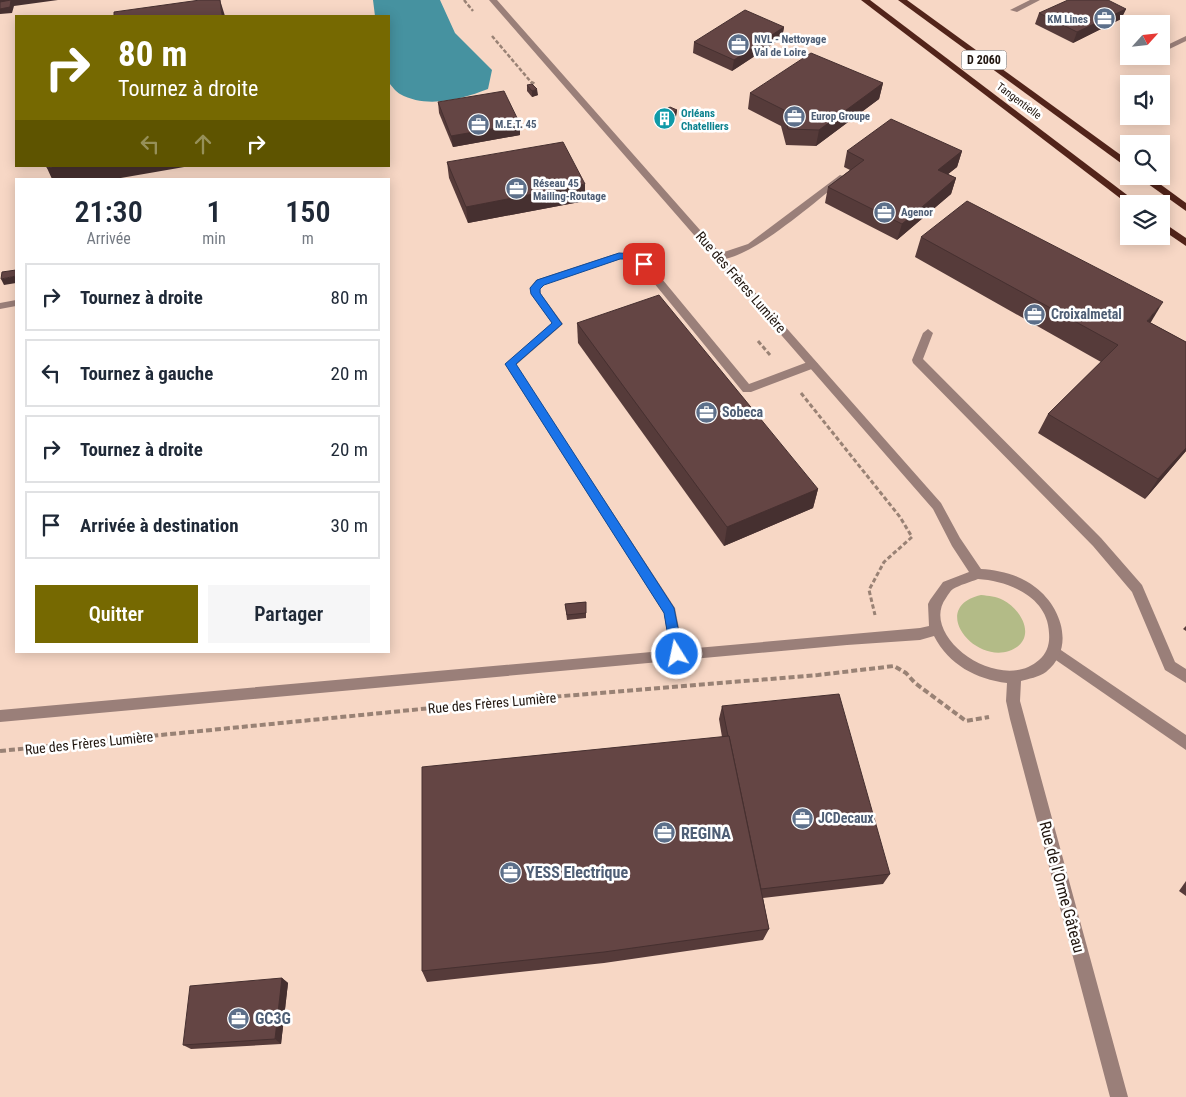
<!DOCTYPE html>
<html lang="fr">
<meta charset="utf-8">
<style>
:root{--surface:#fff;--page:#f6f6f7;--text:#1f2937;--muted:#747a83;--line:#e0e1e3;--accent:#766901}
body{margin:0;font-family:"Roboto Condensed",sans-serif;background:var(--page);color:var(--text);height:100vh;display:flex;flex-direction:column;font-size:19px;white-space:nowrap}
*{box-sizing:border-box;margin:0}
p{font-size:16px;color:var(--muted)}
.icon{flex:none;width:28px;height:28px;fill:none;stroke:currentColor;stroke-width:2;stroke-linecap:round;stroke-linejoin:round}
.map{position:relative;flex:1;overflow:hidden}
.drawer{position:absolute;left:15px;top:178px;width:375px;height:475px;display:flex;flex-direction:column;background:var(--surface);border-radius:0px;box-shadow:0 2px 12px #0003}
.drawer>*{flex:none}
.banner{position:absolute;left:15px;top:15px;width:375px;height:152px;border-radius:0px;box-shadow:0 2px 12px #0003;background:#766901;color:#fff;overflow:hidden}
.needle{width:32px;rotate:63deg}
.controls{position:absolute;left:1120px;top:15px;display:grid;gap:10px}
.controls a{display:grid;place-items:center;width:50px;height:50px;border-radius:0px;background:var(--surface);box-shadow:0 2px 12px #0003;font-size:25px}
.pin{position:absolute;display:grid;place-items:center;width:42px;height:42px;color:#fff;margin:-21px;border-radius:10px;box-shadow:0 2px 8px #0006}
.me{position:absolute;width:55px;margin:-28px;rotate:350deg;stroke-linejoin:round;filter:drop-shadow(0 0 4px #0008)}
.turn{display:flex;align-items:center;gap:18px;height:105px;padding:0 20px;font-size:22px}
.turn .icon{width:65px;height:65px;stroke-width:2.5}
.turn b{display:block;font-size:35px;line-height:42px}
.lanes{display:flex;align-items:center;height:48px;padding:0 20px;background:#0003;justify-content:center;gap:25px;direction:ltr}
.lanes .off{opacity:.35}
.eta{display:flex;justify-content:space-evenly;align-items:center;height:85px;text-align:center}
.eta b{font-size:30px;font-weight:600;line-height:35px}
.action{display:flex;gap:10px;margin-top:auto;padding:10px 20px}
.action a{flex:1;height:58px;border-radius:0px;background:var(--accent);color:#fff;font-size:20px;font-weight:600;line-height:58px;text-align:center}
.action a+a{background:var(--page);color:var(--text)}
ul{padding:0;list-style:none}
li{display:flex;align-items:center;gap:15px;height:68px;margin:0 10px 8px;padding:0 10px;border:2px solid var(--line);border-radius:0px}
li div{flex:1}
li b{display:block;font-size:19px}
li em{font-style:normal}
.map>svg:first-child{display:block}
</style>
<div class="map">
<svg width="1186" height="1097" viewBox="0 0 1186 1097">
<rect width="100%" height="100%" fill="#f7d7c5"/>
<!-- green -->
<path fill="#b3bb87" d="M981,595C989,596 996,596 1003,600C1023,610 1038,641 1009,651C973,663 929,607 981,595Z"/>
<!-- water -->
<path fill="#4692a0" d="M373,0H440L455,33L492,70L488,89C462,99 427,109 400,94C396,92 392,86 389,83V16H375Z"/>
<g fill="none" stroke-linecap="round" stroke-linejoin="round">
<!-- path-far2 -->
<g stroke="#998275" stroke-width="2.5" stroke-dasharray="4 2" stroke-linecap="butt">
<path d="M464,0L473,11"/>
<path d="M492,36L531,82L536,84"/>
</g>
<!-- path-far1 -->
<g stroke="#998275" stroke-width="3" stroke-dasharray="4.5 2.5" stroke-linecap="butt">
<path d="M758,341L770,355"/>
<path d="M801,393L900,517L912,537L884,562L869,590L875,615"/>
</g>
<!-- path -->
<path stroke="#998275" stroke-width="4" stroke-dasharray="6 3" stroke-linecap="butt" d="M0,751L502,701L818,675L894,666L906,673L915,683L966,721L989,717"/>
<!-- service -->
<g fill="#9a7f79" fill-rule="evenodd">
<path d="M1030,0H1040L1017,12L1010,10Z"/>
<path d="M1186,36V41L1161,53V48Z"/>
<path d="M840,175L843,176V180C819,198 744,266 715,259V255L748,244Z"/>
<path d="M633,253L648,262L749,384L813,360L818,364L817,367L751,392H743L640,266L631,259H620L544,284L540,288L541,294L563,324L516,365L675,608L684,654L682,658L677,660L672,658L670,654L664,613L505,364L552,323L531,294L530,288L536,280L615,254Z"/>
<path d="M16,300V306L0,309V303Z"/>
<path d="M928,329L933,333L923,359L1101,538L1142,585L1175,662L1186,669V683L1165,670L1132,592L1093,546L913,363L912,360L923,333Z"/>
<path d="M1055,646L1186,735V750L1050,656L1048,652L1050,648Z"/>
</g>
<!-- minor -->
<path fill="#9a7f79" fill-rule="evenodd" d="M489,0H497L941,503L960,538L981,569C999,570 1020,575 1035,587C1061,606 1076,648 1046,672C1039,677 1028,679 1021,681L1020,701L1128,1097H1110L1010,719L1006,701L1007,683C976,679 949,665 934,636L920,640L847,645L0,722V710L920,628L929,626L928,604L930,600L943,582L969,572L952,546L933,509ZM978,579C1009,581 1048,597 1049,633C1050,644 1047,653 1039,660C1000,695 918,636 946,598C948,595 950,591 953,589C960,585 970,582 978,579Z"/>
<!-- trunk -->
<g fill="#52241a" fill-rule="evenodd">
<path d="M861,0H870L1139,204L1129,205Z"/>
<path d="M898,0H907L1129,161V169Z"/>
<path d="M1137,176H1149L1186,203V211Z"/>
<path d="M1161,221L1186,238V246L1161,229Z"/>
</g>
</g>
<!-- wall -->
<g fill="#563b3a">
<path d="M1126,9L1121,19L1073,43L1035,24L1039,13Z"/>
<path d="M784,27L782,38L732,71L693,53L694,42Z"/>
<path d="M883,83L879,99L816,146L786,145L781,126L748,109L750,93Z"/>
<path d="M527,85L538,95L532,97L527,91Z"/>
<path d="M438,102L520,124V135L453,147L439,113Z"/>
<path d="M677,110L676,116L661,125L655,122V116Z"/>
<path d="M847,151H962L957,167L948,174L956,178L951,194L897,240L825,203L828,187L850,170L844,167Z"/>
<path d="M447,162L585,201L468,223L449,178Z"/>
<path d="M921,237L1151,323L1186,342V451L1145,499L1038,433L1048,414L1101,362L915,257Z"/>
<path d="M577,323L818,489L813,508L724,546L578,343Z"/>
<path d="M586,602V618L567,620L565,604Z"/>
<path d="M1186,626V631L1183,629Z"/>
<path d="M722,706L890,874L883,884L763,898L769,929L763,940L604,963L427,982L422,971L722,737L719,719Z"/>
<path d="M1186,881V896L1179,891Z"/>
<path d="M282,978L288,983L281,1044L191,1049L183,1045Z"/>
</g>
<!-- shaded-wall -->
<g fill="#463030">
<path d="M0,0H58L14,6L12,13L0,14Z"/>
<path d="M220,0L225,16H222Z"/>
<path d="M1126,9L1121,19L1073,43L1077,32Z"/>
<path d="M784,27L782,38L732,71L734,60Z"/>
<path d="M883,83L879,99L816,146L819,130Z"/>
<path d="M537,89L538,95L532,97V91Z"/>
<path d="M677,110L676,116L661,125L662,120Z"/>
<path d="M520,124V135L453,147L451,136Z"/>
<path d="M962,151L957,167L933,186L938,170Z"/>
<path d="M57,166H190L115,179H52L47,168Z"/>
<path d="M956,178L951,194L897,240L902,224Z"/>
<path d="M585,184V201L468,223L466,207Z"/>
<path d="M16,276V283L4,285L1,279Z"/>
<path d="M1163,302L1151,322L1135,341L1147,321Z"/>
<path d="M1186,448V451L1145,499L1158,479Z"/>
<path d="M818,489L813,508L724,546L727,527Z"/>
<path d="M282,978L288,983L281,1044L275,1039Z"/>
</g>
<!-- building -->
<g fill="#644544" stroke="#463030">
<path d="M11,0L10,7L0,9V2Z"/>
<path d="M200,0H220L222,16H114V12Z"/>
<path d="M1068,0H1108L1126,9L1077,32L1039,13Z"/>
<path d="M745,10L784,27L734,60L694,42Z"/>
<path d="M811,53L883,83L819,130L788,129L784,110L750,93Z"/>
<path d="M532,84L537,89L532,91L527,85Z"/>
<path d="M504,91L520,124L451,136L438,102Z"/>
<path d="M670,107L677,110L662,120L655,116Z"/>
<path d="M891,119L962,151L938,170L956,178L902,224L828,187L864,160L847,151Z"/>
<path d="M563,142L585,184L466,207L447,162Z"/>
<path d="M47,166H57L47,168Z"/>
<path d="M967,201L1163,302L1147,321L1186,342V448L1158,479L1048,414L1118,345L921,237Z"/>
<path d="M16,270V276L1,279L2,272Z"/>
<path d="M659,295L818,489L727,527L577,323Z"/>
<path d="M586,602V613L567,615L565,604Z"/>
<path d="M839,694L890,874L761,889L729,736H728L722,706Z"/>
<path d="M729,736L769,929L604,952L422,971V767Z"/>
<path d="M282,978L275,1039L183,1045L190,986Z"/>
</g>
<!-- route -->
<path fill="#1a73e8" stroke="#114b97" d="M619,253L636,254L649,264L644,267L631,259H620L544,285L540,289V293L562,324L516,364L674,608L683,654L682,658L677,659L673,658L671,654L664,613L505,364L552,323L531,294L530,288L537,280Z"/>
<!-- icons -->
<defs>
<symbol id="office-disc" viewBox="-11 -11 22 22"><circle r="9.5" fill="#5c6f8a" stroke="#fff"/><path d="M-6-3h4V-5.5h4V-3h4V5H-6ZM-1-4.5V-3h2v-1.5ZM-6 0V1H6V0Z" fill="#fff"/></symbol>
<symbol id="building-disc" viewBox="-11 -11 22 22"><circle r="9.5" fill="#0f9aa8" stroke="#fff"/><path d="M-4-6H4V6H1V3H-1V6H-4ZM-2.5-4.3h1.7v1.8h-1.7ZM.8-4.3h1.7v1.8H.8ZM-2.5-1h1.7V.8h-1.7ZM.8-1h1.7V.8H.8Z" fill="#fff"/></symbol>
</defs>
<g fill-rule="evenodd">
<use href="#office-disc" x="1092" y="6" width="25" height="25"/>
<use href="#office-disc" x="726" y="32" width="25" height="25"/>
<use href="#office-disc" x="782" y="104" width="25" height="25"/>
<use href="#building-disc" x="652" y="106" width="25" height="25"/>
<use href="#office-disc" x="466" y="112" width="25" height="25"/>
<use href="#office-disc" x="504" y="176" width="25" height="25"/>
<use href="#office-disc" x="872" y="200" width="25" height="25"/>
<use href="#office-disc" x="1022" y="302" width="25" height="25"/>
<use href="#office-disc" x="694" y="400" width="25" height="25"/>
<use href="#office-disc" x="790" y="806" width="25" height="25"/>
<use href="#office-disc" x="652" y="820" width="25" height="25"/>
<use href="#office-disc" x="498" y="860" width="25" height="25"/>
<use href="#office-disc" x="226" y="1006" width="25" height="25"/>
</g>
<g text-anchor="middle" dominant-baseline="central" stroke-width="5" stroke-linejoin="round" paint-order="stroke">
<!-- far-service labels -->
<g font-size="11" font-weight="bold" fill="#4e5e75" stroke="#fff" text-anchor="start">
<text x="1088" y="19" text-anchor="end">KM Lines</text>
<text x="754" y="39">NVL - Nettoyage<tspan x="754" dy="13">Val de Loire</tspan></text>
<text x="811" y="116">Europ Groupe</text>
<text x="495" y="124">M.E.T. 45</text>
<text x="533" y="183">Réseau 45<tspan x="533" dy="13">Mailing-Routage</tspan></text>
<text x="901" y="212">Agenor</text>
</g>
<!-- far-street labels -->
<g font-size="11" fill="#1f140d" stroke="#fff">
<text transform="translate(1019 101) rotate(37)">Tangentielle</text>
</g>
<!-- far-culture labels -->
<g font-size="11" font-weight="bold" fill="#0d838f" stroke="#fff" text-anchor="start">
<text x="681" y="113">Orléans<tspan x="681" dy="13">Chatelliers</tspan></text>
</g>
<!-- shield labels -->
<rect fill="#fff" stroke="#625a56" stroke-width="1" x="961.5" y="50.5" width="45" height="19" rx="4"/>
<g font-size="12" font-weight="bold" fill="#1f140d">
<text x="984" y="60">D 2060</text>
</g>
<!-- street labels -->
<g font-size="14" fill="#1f140d" stroke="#fff">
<text transform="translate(741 282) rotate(49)">Rue des Frères Lumière</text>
<text transform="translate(492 703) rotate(-5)">Rue des Frères Lumière</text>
<text transform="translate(89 743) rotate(-6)">Rue des Frères Lumière</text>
</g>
<!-- service labels -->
<g font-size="14" font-weight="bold" fill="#4e5e75" stroke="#fff" text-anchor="start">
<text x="1051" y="314">Croixalmetal</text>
<text x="722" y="412">Sobeca</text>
<text x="818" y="818">JCDecaux</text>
</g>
<!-- near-service labels -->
<g font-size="16" font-weight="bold" fill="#4e5e75" stroke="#fff" text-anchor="start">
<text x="681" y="833">REGINA</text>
<text x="526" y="872">YESS Electrique</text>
<text x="255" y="1018">GC3G</text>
</g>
<!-- near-street labels -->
<g font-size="16" fill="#1f140d" stroke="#fff">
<text transform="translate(1062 887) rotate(75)">Rue de l'Orme Gâteau</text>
</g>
</g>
</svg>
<div class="controls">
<a><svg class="needle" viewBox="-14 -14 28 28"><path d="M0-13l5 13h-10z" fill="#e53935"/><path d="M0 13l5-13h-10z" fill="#747a83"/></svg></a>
<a><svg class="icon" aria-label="sound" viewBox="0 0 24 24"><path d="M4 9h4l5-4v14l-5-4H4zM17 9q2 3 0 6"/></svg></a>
<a><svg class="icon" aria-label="search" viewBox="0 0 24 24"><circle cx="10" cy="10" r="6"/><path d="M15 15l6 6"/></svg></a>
<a><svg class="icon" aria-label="layers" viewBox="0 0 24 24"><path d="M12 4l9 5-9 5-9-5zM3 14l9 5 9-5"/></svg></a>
</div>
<div class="pin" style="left:644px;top:264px;background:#d93025"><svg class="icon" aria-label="arrive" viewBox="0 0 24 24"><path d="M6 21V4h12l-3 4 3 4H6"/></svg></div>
<svg class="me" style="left:677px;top:654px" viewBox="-20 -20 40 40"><circle r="17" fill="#1a73e8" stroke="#fff" stroke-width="3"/><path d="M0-11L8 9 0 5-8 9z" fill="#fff"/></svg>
<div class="banner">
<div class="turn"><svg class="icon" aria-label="right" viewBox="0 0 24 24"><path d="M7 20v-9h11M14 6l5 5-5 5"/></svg><div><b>80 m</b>Tournez à droite</div></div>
<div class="lanes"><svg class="icon off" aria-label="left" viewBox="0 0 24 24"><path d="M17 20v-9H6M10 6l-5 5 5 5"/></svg><svg class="icon off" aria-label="ahead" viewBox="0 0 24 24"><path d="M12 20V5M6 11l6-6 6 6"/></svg><svg class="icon" aria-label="right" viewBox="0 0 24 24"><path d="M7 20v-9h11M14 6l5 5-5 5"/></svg></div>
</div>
<section class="drawer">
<div class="eta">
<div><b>21:30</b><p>Arrivée</p></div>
<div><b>1</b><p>min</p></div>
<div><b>150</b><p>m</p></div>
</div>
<ul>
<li><svg class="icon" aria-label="right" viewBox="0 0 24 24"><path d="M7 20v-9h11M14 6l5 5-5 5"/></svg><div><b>Tournez à droite</b></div><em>80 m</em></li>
<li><svg class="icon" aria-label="left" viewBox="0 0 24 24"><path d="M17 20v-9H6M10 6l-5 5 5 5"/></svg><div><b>Tournez à gauche</b></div><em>20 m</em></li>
<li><svg class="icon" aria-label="right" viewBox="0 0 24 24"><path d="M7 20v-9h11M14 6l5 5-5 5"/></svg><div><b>Tournez à droite</b></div><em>20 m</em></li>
<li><svg class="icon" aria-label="arrive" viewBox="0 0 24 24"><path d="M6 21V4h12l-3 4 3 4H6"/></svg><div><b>Arrivée à destination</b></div><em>30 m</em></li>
</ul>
<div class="action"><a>Quitter</a><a>Partager</a></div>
</section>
</div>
